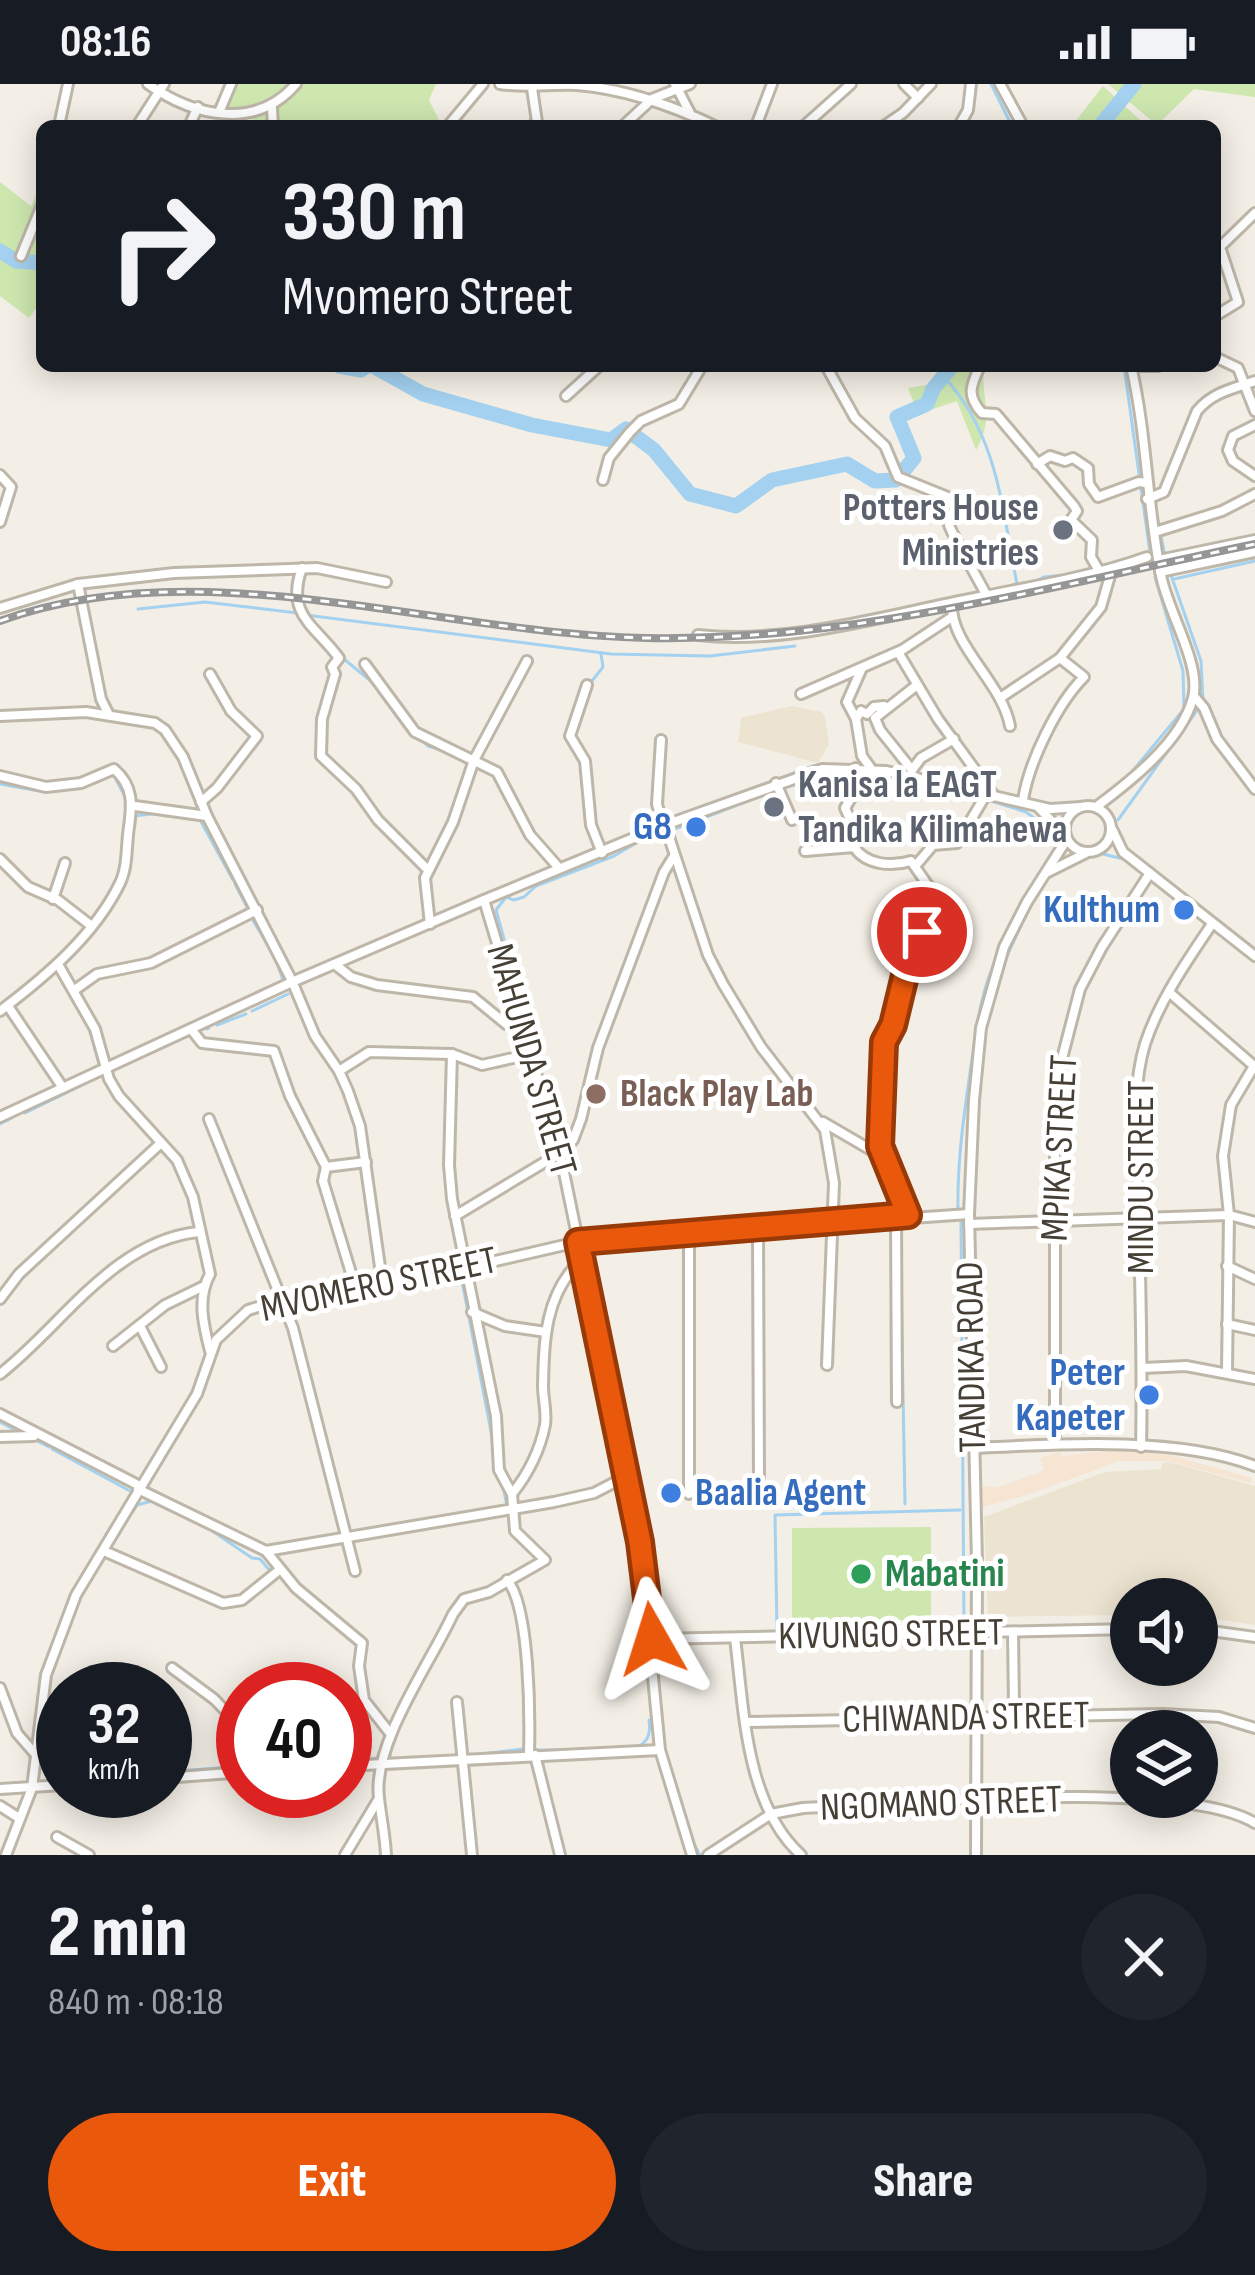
<!DOCTYPE html>
<meta charset="utf-8">
<style>
:root{--surface:#171b24;--page:#20242c;--text:#f1f3f6;--muted:#9ea1a6;--accent:#ea580c}
body{margin:0;font-family:"Sofia Sans Condensed",sans-serif;background:var(--page);color:var(--text);height:100vh;display:flex;flex-direction:column;font-size:45px;white-space:nowrap}
*{box-sizing:border-box;margin:0}
p{font-size:39px;color:var(--muted)}
.icon{flex:none;width:66px;height:66px;fill:none;stroke:currentColor;stroke-width:2;stroke-linecap:round;stroke-linejoin:round}
.map{position:relative;height:1771px;overflow:hidden}
.panel{display:flex;flex-direction:column;background:var(--surface);flex:1}
.panel>*{flex:none}
.hud{position:absolute;left:36px;top:36px;width:1185px;height:252px;border-radius:18px;box-shadow:0 6px 30px #0003;background:#171b24;color:var(--text);overflow:hidden}
.fabs{position:absolute;left:1110px;top:1494px;display:grid;gap:24px}
.fabs a{display:grid;place-items:center;width:108px;height:108px;border-radius:50%;background:var(--surface);box-shadow:0 6px 30px #0003;font-size:60px}
.speed{position:absolute;left:36px;top:1578px;display:flex;gap:24px;font-size:60px;font-weight:700;text-align:center}
.speed>*{display:grid;place-content:center;width:156px;height:156px;border-radius:50%;background:var(--surface);box-shadow:0 6px 30px #0003;line-height:1}
.speed small{font-size:30px;font-weight:400}
.speed .limit{border:18px solid #d22;background:#fff;color:#111}
.pin{position:absolute;display:grid;place-items:center;width:102px;height:102px;color:#fff;margin:-51px;border:6px solid #fff;border-radius:50%;box-shadow:0 3px 12px #0007}
.me{position:absolute;width:132px;margin:-66px;rotate:354deg;stroke-linejoin:round;filter:drop-shadow(0 0 9px #0008)}
.turn{display:flex;align-items:center;gap:42px;height:252px;padding:0 48px;font-size:54px}
.turn .icon{width:156px;height:156px;stroke-width:2.5}
.turn b{display:block;font-size:84px;line-height:102px}
.round{display:grid;place-items:center;flex:none;width:126px;height:126px;border-radius:63px;background:var(--page)}
.overview{display:flex;align-items:center;justify-content:space-between;height:204px;padding:0 48px}
h1{font-size:72px;font-weight:800;line-height:90px}
.primary-button{display:flex;gap:24px;margin-top:auto;padding:24px 48px}
.primary-button a{flex:1;height:138px;border-radius:72px;background:var(--accent);color:#fff;font-size:48px;font-weight:800;line-height:138px;text-align:center}
.primary-button a+a{background:var(--page);color:var(--text)}
.status{display:flex;justify-content:space-between;align-items:center;height:84px;padding:0 60px;background:var(--surface);direction:ltr}
.status svg{height:33px;fill:currentColor}
.map>svg:first-child{display:block}
</style>
<div class="status"><b>08:16</b><svg viewBox="0 0 49 12"><path d="M0 12V9h3v3zM5 12V6h3v6zM10 12V3h3v9zM15 12V0h3v12zM26 1h20v11H26zM47 4h2v5h-2z"/></svg></div>
<div class="map">
<svg width="1255" height="1771" viewBox="0 0 1255 1771">
<rect width="100%" height="100%" fill="#f3efe6"/>
<!-- commercial -->
<path fill="#f5e5d2" d="M1116,1366L1167,1370L1252,1394L1250,1399L1168,1377H1120L1024,1412L978,1424L979,1402L998,1403L1038,1389L1044,1385L1040,1374L1060,1368L1062,1372Z"/>
<!-- education -->
<g fill="#ece4d0">
<path d="M792,622L822,628L825,633L829,660L818,679L738,658L741,634Z"/>
<path d="M1169,1378L1255,1402V1541L1197,1532V1515H1131V1531L988,1533L984,1433L1105,1388L1161,1385L1162,1379Z"/>
</g>
<!-- green -->
<g fill="#cee7af">
<path d="M227,0H436L429,16L441,40L265,42L260,37L216,28Z"/>
<path d="M1108,0H1255V13L1194,5L1157,41Z"/>
<path d="M1103,2L1141,37L1138,42H1072Z"/>
<path d="M0,98L31,122L42,98V216L29,234L0,212Z"/>
<path d="M952,282H984C980,316 996,331 976,366L957,317L918,330L908,304L943,298Z"/>
<path d="M931,1443V1536H792V1444Z"/>
</g>
<g fill="none" stroke-linecap="round" stroke-linejoin="round">
<!-- stream -->
<g stroke="#a3d1ef" stroke-width="3">
<path d="M991,0L1012,42"/>
<path d="M1006,0L1028,42"/>
<path d="M1124,282L1151,476"/>
<path d="M1135,282L1137,295"/>
<path d="M943,292C998,350 1002,425 1017,500L1022,503"/>
<path d="M1154,417L1165,472"/>
<path d="M1171,491L1201,577L1203,617"/>
<path d="M1174,495L1255,477"/>
<path d="M1031,500L1044,493L1074,490"/>
<path d="M138,525L205,518L297,529"/>
<path d="M306,531L611,570L710,572L795,562"/>
<path d="M344,575L378,603"/>
<path d="M588,602L603,583L601,570"/>
<path d="M383,611L410,646"/>
<path d="M417,652L428,662L445,667"/>
<path d="M112,688L127,716"/>
<path d="M917,689L983,705"/>
<path d="M1126,695L1184,625L1183,587L1155,493"/>
<path d="M0,700L45,708L75,703"/>
<path d="M783,704L833,691L938,703"/>
<path d="M992,707L1018,714"/>
<path d="M988,716L1026,728L1060,753L1058,763"/>
<path d="M686,729L813,682L866,681"/>
<path d="M175,731L199,734L233,796"/>
<path d="M134,732L160,729"/>
<path d="M1118,736L1198,625"/>
<path d="M659,748H667L774,707"/>
<path d="M1079,776L1099,769L1127,776L1145,791"/>
<path d="M235,800L248,825"/>
<path d="M251,833L275,873L284,899"/>
<path d="M1002,883L1033,815"/>
<path d="M48,893L57,887L62,895"/>
<path d="M252,927L288,910"/>
<path d="M88,940L100,982"/>
<path d="M217,941L246,930"/>
<path d="M207,945L209,944"/>
<path d="M149,970L190,951"/>
<path d="M112,987L138,975"/>
<path d="M25,1029L101,992"/>
<path d="M977,1035L979,1015"/>
<path d="M0,1040L12,1034"/>
<path d="M561,1061L496,826L506,813L514,816L524,813L536,802L614,772L650,751"/>
<path d="M958,1126C957,1078 964,1030 971,982C977,942 980,909 998,871"/>
<path d="M1049,1132C1050,1052 1048,987 1075,911"/>
<path d="M961,1135L964,1545"/>
<path d="M900,1140L905,1420"/>
<path d="M696,1153L826,1146"/>
<path d="M618,1158L656,1156"/>
<path d="M470,1188L575,1163L570,1185"/>
<path d="M413,1197L461,1192L494,1363"/>
<path d="M340,1202L413,1189"/>
<path d="M258,1219L278,1213"/>
<path d="M288,1219L351,1207"/>
<path d="M597,1235L610,1269L615,1306H618L628,1382"/>
<path d="M199,1295L207,1264"/>
<path d="M0,1338L21,1349"/>
<path d="M35,1356L49,1363"/>
<path d="M52,1365L132,1408"/>
<path d="M503,1402L507,1422"/>
<path d="M147,1403L225,1443"/>
<path d="M132,1409L193,1309"/>
<path d="M133,1427L137,1421L152,1417L177,1428"/>
<path d="M202,1440L252,1474L260,1475L271,1488"/>
<path d="M369,1453L431,1443"/>
<path d="M645,1474L655,1549"/>
<path d="M75,1523L132,1424"/>
<path d="M777,1548L775,1431L960,1426"/>
<path d="M965,1556L966,1564"/>
<path d="M654,1564L656,1585"/>
<path d="M404,1630L419,1602"/>
<path d="M636,1664C648,1658 651,1650 649,1636"/>
<path d="M390,1666V1675L453,1672"/>
<path d="M535,1666H597"/>
<path d="M465,1672L523,1665"/>
<path d="M345,1677L378,1674"/>
<path d="M345,1686L370,1685"/>
<path d="M165,1688L243,1682"/>
<path d="M165,1698L243,1694"/>
<path d="M0,1700H29L31,1678"/>
<path d="M689,1751L700,1771"/>
</g>
<!-- river -->
<g stroke="#a3d1ef" stroke-width="15">
<path d="M1100,42L1134,0"/>
<path d="M0,167L16,177L42,179"/>
<path d="M339,282L361,286L367,282"/>
<path d="M373,282L423,310L532,341L611,356L626,345L654,366L690,410L736,422L772,396L847,380L875,397L896,396L914,374L897,333L927,320L933,305L952,282"/>
</g>
<defs>
<g id="minor">
<path d="M148,0C193,32 256,47 296,0"/>
<path d="M500,0C526,4 550,0 577,1C625,5 671,21 715,42"/>
<path d="M675,0L690,29"/>
<path d="M904,0L918,14"/>
<path d="M1000,0L1023,42"/>
<path d="M532,4L537,38L532,42"/>
<path d="M272,24L273,42"/>
<path d="M220,26L231,0"/>
<path d="M59,42L68,0"/>
<path d="M137,42L164,0"/>
<path d="M189,42L198,23"/>
<path d="M448,42L483,0"/>
<path d="M623,42L652,15L690,0"/>
<path d="M756,42L772,0"/>
<path d="M804,42L851,0"/>
<path d="M884,42L903,29L931,0"/>
<path d="M959,42L968,26L971,0"/>
<path d="M21,172L42,121"/>
<path d="M1215,232L1238,218L1220,163L1255,129"/>
<path d="M1215,273L1238,284L1255,327"/>
<path d="M826,282L855,334L885,362L898,393L955,416L957,421L949,441L952,448L987,512"/>
<path d="M980,282C971,301 966,312 982,329L996,330L1074,422L1077,427L1071,436L1092,456L1091,473L1101,490"/>
<path d="M1141,282H1158"/>
<path d="M566,312L599,282"/>
<path d="M1255,341L1233,352L1228,366L1233,377L1255,392"/>
<path d="M1037,380L1050,372L1065,377L1073,374L1088,384L1089,400L1098,413L1139,398L1146,399"/>
<path d="M0,391L11,403L0,438"/>
<path d="M603,396L609,374L630,348L641,337L679,320L702,282"/>
<path d="M1147,415L1164,408L1197,327C1213,308 1232,305 1255,297"/>
<path d="M1155,448L1222,427L1255,410"/>
<path d="M1159,476L1255,456"/>
<path d="M302,484C285,531 315,541 339,574L332,583L335,590L322,635L321,672L356,705L378,736L428,786"/>
<path d="M1160,488L1255,468"/>
<path d="M78,500L101,615L109,631"/>
<path d="M952,520C950,561 1002,598 1010,642"/>
<path d="M0,524L78,500L174,489L317,484L386,498"/>
<path d="M698,551C789,561 886,531 975,514C1033,502 1091,493 1147,473"/>
<path d="M898,568L938,635L992,709"/>
<path d="M365,580L415,648L497,688L530,751L559,784"/>
<path d="M862,584L847,618L856,635L862,672L870,683"/>
<path d="M587,601L570,652L585,677L591,741L602,769"/>
<path d="M801,610L902,566L952,533"/>
<path d="M1194,612L1204,624L1217,655L1255,705"/>
<path d="M1000,614L1060,574L1101,523L1112,485"/>
<path d="M0,632L86,628L155,639L165,646L183,673L207,732L292,897L315,952L339,987L348,1007L360,1042L382,1197"/>
<path d="M856,635L861,627L867,630L874,623L884,622"/>
<path d="M661,656L657,720L663,742"/>
<path d="M912,686L880,646L875,634L917,601"/>
<path d="M912,686L921,674L954,655"/>
<path d="M0,692L46,703L81,699L114,685C134,702 132,721 129,743C126,761 128,783 120,799C95,851 45,893 0,927"/>
<path d="M776,699L792,736"/>
<path d="M1023,716C1029,678 1057,620 1084,593L1060,574"/>
<path d="M201,718L217,704L257,652L231,627L210,590"/>
<circle cx="1088" cy="745" r="23"/>
<path d="M135,722L207,732"/>
<path d="M1038,723L1065,751"/>
<path d="M1096,723C1131,697 1181,658 1193,614C1202,581 1167,526 1161,491C1147,423 1147,350 1131,282"/>
<path d="M665,741L708,871L723,900L761,963L825,1046L834,1099L827,1281"/>
<path d="M1112,745L1123,768L1255,872"/>
<path d="M854,763L858,753L845,724L856,706V684"/>
<path d="M805,767L854,763C866,781 891,783 911,777L938,816C933,837 915,860 906,884C898,909 896,934 884,958L883,1073"/>
<path d="M0,775L28,803L58,816L89,840"/>
<path d="M917,780L933,761L957,759L987,709"/>
<path d="M1046,789L1086,769"/>
<path d="M53,815L65,779"/>
<path d="M484,816L560,1069L640,1458L660,1666L692,1771"/>
<path d="M430,840L425,794L453,738L474,676L527,577"/>
<path d="M59,882L95,945L109,995L119,1012L177,1076L193,1113L210,1190C197,1214 203,1240 210,1267"/>
<path d="M337,882L351,893L377,901L473,913L506,940L521,936"/>
<path d="M76,905L97,890L151,879L257,826"/>
<path d="M1170,909L1254,982"/>
<path d="M8,922L63,1004"/>
<path d="M191,945L202,959L274,967L290,1012L326,1083L366,1078"/>
<path d="M339,987L369,968L452,970L482,981L531,970"/>
<path d="M0,1033L292,898L484,816L665,741L822,685L886,687L1050,725L1081,723"/>
<path d="M209,1035L293,1244L355,1487"/>
<path d="M823,1038L883,1073L894,1090L908,1131"/>
<path d="M326,1083L323,1097L355,1202"/>
<path d="M455,1132L560,1069L573,1056L581,1035L598,964L664,788L674,772"/>
<path d="M896,1133L897,1318"/>
<path d="M969,1140L1229,1131L1255,1138"/>
<path d="M758,1146L759,1396"/>
<path d="M1227,1182L1255,1195"/>
<path d="M0,1215L19,1190L161,1059"/>
<path d="M472,1228L505,1242L546,1248"/>
<path d="M1227,1240L1255,1246"/>
<path d="M140,1242L161,1283"/>
<path d="M113,1262L165,1221L202,1203"/>
<path d="M1143,1284L1186,1282L1255,1295"/>
<path d="M1227,1288L1229,1131L1223,1072L1231,1021L1254,982"/>
<path d="M0,1290C62,1242 113,1157 198,1148"/>
<path d="M0,1330L140,1402"/>
<path d="M0,1353L34,1352"/>
<path d="M1055,1360V1045L1058,990L1080,905L1102,863L1150,789"/>
<path d="M1141,1363C1143,1277 1140,1192 1138,1106C1137,1059 1131,1006 1145,960C1159,917 1187,877 1212,840"/>
<path d="M975,1364C1057,1360 1178,1352 1255,1382"/>
<path d="M138,1405L266,1467L554,1418L594,1409L625,1393"/>
<path d="M512,1410C528,1390 540,1366 545,1341C547,1328 543,1315 543,1302C544,1256 545,1211 580,1177"/>
<path d="M689,1410V1150"/>
<path d="M104,1467L223,1519L242,1516L278,1487"/>
<path d="M266,1467L296,1504L362,1559L359,1582L364,1616L389,1648"/>
<path d="M507,1496C530,1522 530,1634 529,1670"/>
<path d="M1197,1545L1255,1553"/>
<path d="M1013,1548L1014,1622"/>
<path d="M735,1554C744,1624 745,1720 801,1771"/>
<path d="M653,1555L1131,1545"/>
<path d="M172,1584L214,1615L243,1645"/>
<path d="M0,1604L17,1649L36,1671"/>
<path d="M457,1618L472,1771"/>
<path d="M746,1638L1162,1630L1219,1633L1255,1644"/>
<path d="M535,1671L560,1771"/>
<path d="M345,1682L660,1666"/>
<path d="M165,1694L243,1688"/>
<path d="M0,1705L63,1701"/>
<path d="M0,1722L19,1734"/>
<path d="M57,1753L89,1771"/>
<path d="M6,1771L32,1704L46,1591L76,1511L197,1310L216,1256L248,1226L284,1215L465,1184L582,1157L969,1130"/>
<path d="M345,1771L378,1716"/>
<path d="M386,1771C385,1751 381,1733 379,1714C372,1660 430,1580 453,1530L464,1515L489,1508L545,1476L515,1447L512,1410L499,1386L496,1332L452,1115L449,1081L452,970"/>
<path d="M708,1771L771,1730L803,1724C900,1720 1181,1694 1255,1739"/>
<path d="M976,1771L977,1478L969,1130L974,1016L981,944L1004,863L1027,818L1067,755"/>
</g>
</defs>
<!-- minor casing -->
<use href="#minor" stroke="#beb7a9" stroke-width="14"/>
<!-- minor -->
<use href="#minor" stroke="#fff" stroke-width="8"/>
<defs>
<path id="rail" d="M0,537C201,464 437,550 647,554C852,558 1055,501 1255,460"/>
</defs>
<!-- rail casing -->
<use href="#rail" stroke="#969696" stroke-width="8"/>
<!-- rail -->
<use href="#rail" stroke="#fff" stroke-width="3" stroke-dasharray="9" stroke-linecap="butt"/>
</g>
<g fill="none" stroke-linecap="round" stroke-linejoin="round">
<defs>
<path id="route" d="M652,1555L640,1458L578,1158L908,1131L880,1062L884,958L893,941L908,879L922,848"/>
</defs>
<!-- route casing -->
<use href="#route" stroke="#983908" stroke-width="30"/>
<!-- route -->
<use href="#route" stroke="#ea580c" stroke-width="21"/>
</g>
<!-- markers -->
<g fill="#6b7280" stroke="#fff" stroke-width="4.5">
<circle cx="1063" cy="446" r="12"/>
<circle cx="774" cy="723" r="12"/>
</g>
<g fill="#3f7fe0" stroke="#fff" stroke-width="4.5">
<circle cx="696" cy="743" r="12"/>
<circle cx="1184" cy="826" r="12"/>
<circle cx="1149" cy="1311" r="12"/>
<circle cx="671" cy="1409" r="12"/>
</g>
<circle fill="#8d6e63" stroke="#fff" stroke-width="4.5" cx="596" cy="1010" r="12"/>
<circle fill="#2e9e5b" stroke="#fff" stroke-width="4.5" cx="861" cy="1490" r="12"/>
<g text-anchor="middle" dominant-baseline="central" stroke-width="10" stroke-linejoin="round" paint-order="stroke">
<!-- worship labels -->
<g font-size="39" font-weight="bold" fill="#5b616d" stroke="#fff" text-anchor="end">
<text x="1039" y="424">Potters House<tspan x="1039" dy="45">Ministries</tspan></text>
<text x="798" y="701" text-anchor="start">Kanisa la EAGT<tspan x="798" dy="45">Tandika Kilimahewa</tspan></text>
</g>
<!-- shop labels -->
<g font-size="39" font-weight="bold" fill="#366cbe" stroke="#fff" text-anchor="end">
<text x="672" y="743">G8</text>
<text x="1160" y="826">Kulthum</text>
<text x="1125" y="1289">Peter<tspan x="1125" dy="45">Kapeter</tspan></text>
<text x="695" y="1409" text-anchor="start">Baalia Agent</text>
</g>
<!-- street labels -->
<g font-size="39" fill="#463f36" stroke="#fff">
<text transform="translate(531 976) rotate(74)">MAHUNDA STREET</text>
<text transform="translate(1060 1064) rotate(-87)">MPIKA STREET</text>
<text transform="translate(1141 1093) rotate(-90)">MINDU STREET</text>
<text transform="translate(379 1201) rotate(-12)">MVOMERO STREET</text>
<text transform="translate(972 1273) rotate(-91)">TANDIKA ROAD</text>
<text transform="translate(891 1551) rotate(-1)">KIVUNGO STREET</text>
<text transform="translate(966 1634) rotate(-1)">CHIWANDA STREET</text>
<text transform="translate(941 1720) rotate(-2)">NGOMANO STREET</text>
</g>
<!-- education labels -->
<g font-size="39" font-weight="bold" fill="#785e54" stroke="#fff" text-anchor="start">
<text x="620" y="1010">Black Play Lab</text>
</g>
<!-- leisure labels -->
<g font-size="39" font-weight="bold" fill="#27864d" stroke="#fff" text-anchor="start">
<text x="885" y="1490">Mabatini</text>
</g>
</g>
</svg>
<div class="fabs">
<a><svg class="icon" aria-label="sound" viewBox="0 0 24 24"><path d="M4 9h4l5-4v14l-5-4H4zM17 9q2 3 0 6"/></svg></a>
<a><svg class="icon" aria-label="layers" viewBox="0 0 24 24"><path d="M12 4l9 5-9 5-9-5zM3 14l9 5 9-5"/></svg></a>
</div>
<div class="speed"><div>32<small>km/h</small></div><div class="limit">40</div></div>
<div class="pin" style="left:922px;top:848px;background:#d93025"><svg class="icon" aria-label="arrive" viewBox="0 0 24 24"><path d="M6 21V4h12l-3 4 3 4H6"/></svg></div>
<svg class="me" style="left:652px;top:1555px" viewBox="-20 -20 40 40"><path d="M0-17L14 15 0 8-14 15z" fill="#ea580c" stroke="#fff" stroke-width="4"/></svg>
<div class="hud">
<div class="turn"><svg class="icon" aria-label="right" viewBox="0 0 24 24"><path d="M7 20v-9h11M14 6l5 5-5 5"/></svg><div><b>330 m</b>Mvomero Street</div></div>
</div>
</div>
<section class="panel">
<div class="overview"><div><h1>2 min</h1><p>840 m · 08:18</p></div><a class="round"><svg class="icon" aria-label="close" viewBox="0 0 24 24"><path d="M6 6l12 12M18 6L6 18"/></svg></a></div>
<div class="primary-button"><a>Exit</a><a>Share</a></div>
</section>
